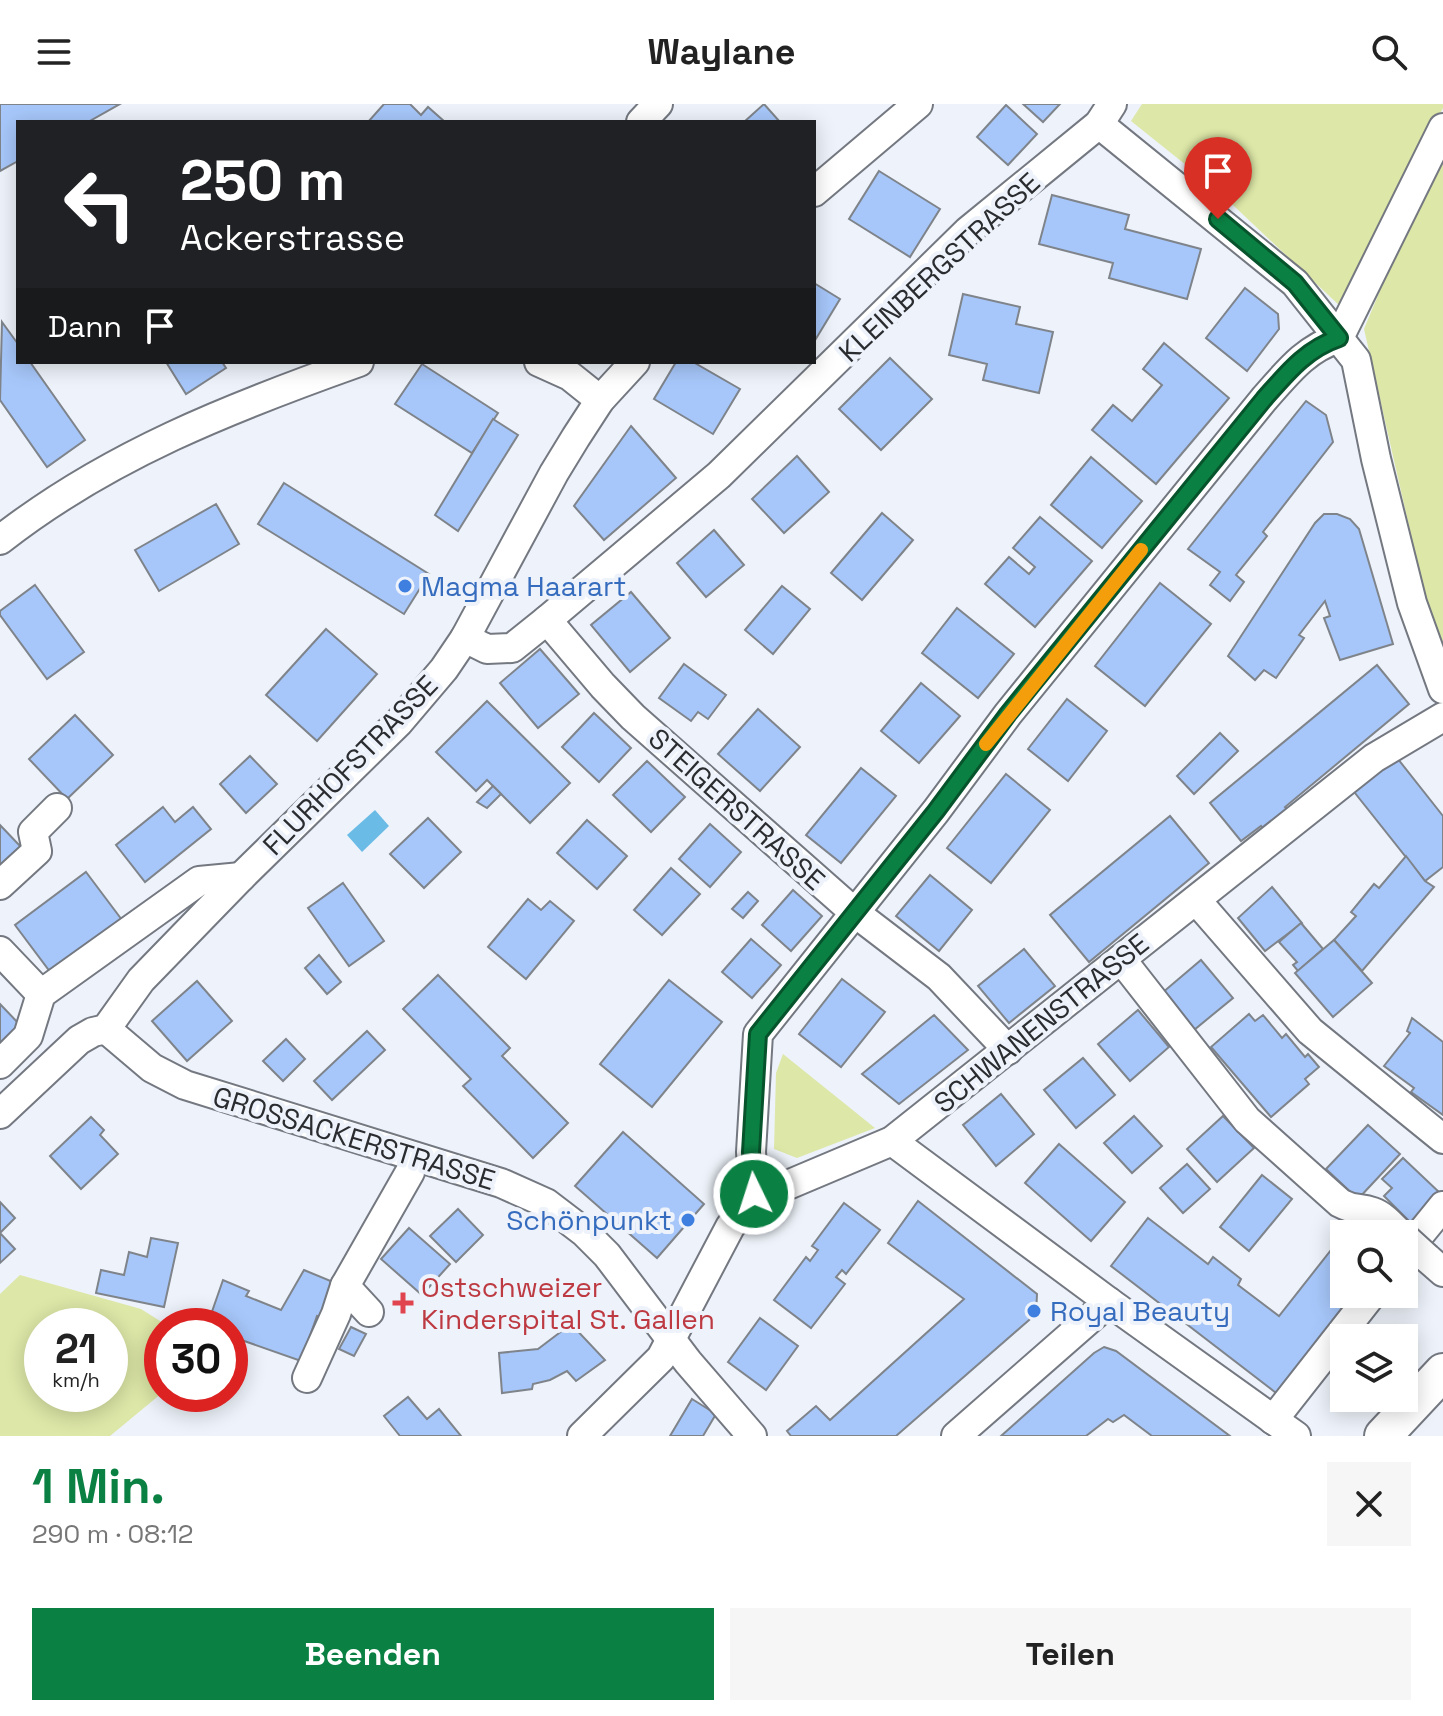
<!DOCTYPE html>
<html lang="de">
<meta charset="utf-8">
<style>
:root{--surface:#fff;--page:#f6f6f6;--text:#222;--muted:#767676;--accent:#0b8043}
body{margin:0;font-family:"Space Grotesk",sans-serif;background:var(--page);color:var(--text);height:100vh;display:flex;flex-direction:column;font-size:30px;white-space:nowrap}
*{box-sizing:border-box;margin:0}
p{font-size:26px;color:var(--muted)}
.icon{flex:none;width:44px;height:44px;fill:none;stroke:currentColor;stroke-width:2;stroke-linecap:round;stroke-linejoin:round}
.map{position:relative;height:1332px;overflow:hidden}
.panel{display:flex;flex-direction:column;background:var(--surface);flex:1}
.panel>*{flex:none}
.banner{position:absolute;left:16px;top:16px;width:800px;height:244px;border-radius:0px;box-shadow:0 4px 20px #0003;background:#202124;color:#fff;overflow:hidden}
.fabs{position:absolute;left:1330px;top:1116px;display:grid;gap:16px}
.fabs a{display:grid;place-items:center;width:88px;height:88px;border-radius:0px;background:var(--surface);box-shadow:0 4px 20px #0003;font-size:40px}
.speed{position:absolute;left:24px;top:1204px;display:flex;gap:16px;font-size:40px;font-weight:700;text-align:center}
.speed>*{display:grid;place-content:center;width:104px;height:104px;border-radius:50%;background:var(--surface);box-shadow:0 4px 20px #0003;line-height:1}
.speed small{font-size:20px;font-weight:400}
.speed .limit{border:12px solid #d22;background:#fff;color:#111}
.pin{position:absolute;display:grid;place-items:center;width:68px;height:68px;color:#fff;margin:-82px -34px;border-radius:50% 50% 50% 0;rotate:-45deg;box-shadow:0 0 8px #0007}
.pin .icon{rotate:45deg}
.me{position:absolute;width:88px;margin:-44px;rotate:356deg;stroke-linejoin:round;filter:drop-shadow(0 0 6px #0008)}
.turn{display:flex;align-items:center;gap:28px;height:168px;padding:0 32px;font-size:36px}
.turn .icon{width:104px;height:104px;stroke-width:2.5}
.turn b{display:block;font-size:56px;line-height:68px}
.then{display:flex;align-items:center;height:76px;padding:0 32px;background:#0003;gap:16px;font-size:30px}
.round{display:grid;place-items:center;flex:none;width:84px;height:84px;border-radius:0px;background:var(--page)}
.summary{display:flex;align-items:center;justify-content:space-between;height:136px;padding:0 32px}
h1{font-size:48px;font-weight:700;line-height:60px;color:var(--accent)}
.action{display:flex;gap:16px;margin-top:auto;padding:16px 32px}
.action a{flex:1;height:92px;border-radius:0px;background:var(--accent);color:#fff;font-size:32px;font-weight:700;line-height:92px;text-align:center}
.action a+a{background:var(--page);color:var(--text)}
header{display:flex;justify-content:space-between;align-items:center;height:104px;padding:0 32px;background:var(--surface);font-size:36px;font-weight:700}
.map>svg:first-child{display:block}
</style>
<header><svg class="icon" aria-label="menu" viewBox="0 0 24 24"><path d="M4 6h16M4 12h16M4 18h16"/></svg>Waylane<svg class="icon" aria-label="search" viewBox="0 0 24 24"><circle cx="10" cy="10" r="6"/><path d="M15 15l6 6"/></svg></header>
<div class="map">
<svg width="1443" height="1332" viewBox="0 0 1443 1332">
<rect width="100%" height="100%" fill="#eef3fb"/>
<!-- green -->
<g fill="#dde7a7" fill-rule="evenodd">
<path d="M1142,0H1443V4L1342,204L1216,85L1131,17Z"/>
<path d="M1443,35V571L1364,225Z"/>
<path d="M783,950L875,1024L797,1054L774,1045L776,969Z"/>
<path d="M20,1171L141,1205L168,1222H162V1289L110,1332H0V1190ZM110,1222V1290H42V1222Z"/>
</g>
<!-- water -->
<path fill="#6abbe6" d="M375,706L389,722L362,748L347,731Z"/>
<!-- building -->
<g fill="#a7c7fa" stroke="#7f848b" stroke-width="2">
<path d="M0,0H120L88,18H18V57L0,67Z"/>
<path d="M384,0H410L421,11L428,3L445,18H368Z"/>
<path d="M764,0L780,18H744Z"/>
<path d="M1023,0H1060L1043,18Z"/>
<path d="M1006,1L1037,30L1008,61L977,33Z"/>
<path d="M879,67L940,105L910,153L849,115Z"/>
<path d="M1052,91L1129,111L1125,125L1201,145L1187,195L1109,174L1113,159L1039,140Z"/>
<path d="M814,179L840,195L814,238Z"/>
<path d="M1245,184L1278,210L1279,225L1247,267L1206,234Z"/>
<path d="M963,190L1020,203L1016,220L1053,228L1039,289L983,276L987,260L949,251Z"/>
<path d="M2,218L18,240V258H30L85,336L47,363L0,296Z"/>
<path d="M1164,239L1229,294L1156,380L1092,326L1113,301L1132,317L1162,281L1143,265Z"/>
<path d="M890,254L932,295L881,346L839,305Z"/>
<path d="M166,258H222L226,264L186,290Z"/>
<path d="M676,258H693L740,285L713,330L654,295Z"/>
<path d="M422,260L498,309L472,349L395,300Z"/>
<path d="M1306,297L1326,311L1333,338L1263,428L1267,432L1236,471L1244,478L1230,497L1210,481L1220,468L1188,445Z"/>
<path d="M493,315L518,331L458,427L435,411Z"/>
<path d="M631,322L676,374L604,436L574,402Z"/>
<path d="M797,352L829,388L784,429L752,395Z"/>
<path d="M1091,353L1142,397L1102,444L1051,401Z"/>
<path d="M284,379L429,470L404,510L258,420Z"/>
<path d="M216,400L239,440L159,487L135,446Z"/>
<path d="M882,409L913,436L862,496L831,469Z"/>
<path d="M1324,410H1337L1350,415L1359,425L1393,540L1340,556L1324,514L1330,512L1325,497L1299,531L1304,534L1276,574L1264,566L1255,576L1228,552L1315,419Z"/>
<path d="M1040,413L1092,457L1035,523L985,480L1009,453L1029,470L1035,463L1013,444Z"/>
<path d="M714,426L744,461L706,493L677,459Z"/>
<path d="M1160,479L1211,520L1145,602L1095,562Z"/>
<path d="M35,481L84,548L47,575L0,511V507Z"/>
<path d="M782,482L810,505L773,550L745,526Z"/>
<path d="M631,488L670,534L630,568L591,521Z"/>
<path d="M957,504L1014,550L978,594L922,549Z"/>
<path d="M326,525L377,570L317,637L266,591Z"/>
<path d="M540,545L579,590L538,624L500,579Z"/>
<path d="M684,560L726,591L708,615L698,608L691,617L659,594Z"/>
<path d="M1377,561L1409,600L1285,703L1291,710L1267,730L1261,722L1241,737L1210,699Z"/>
<path d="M921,579L960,612L919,659L881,627Z"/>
<path d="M1067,595L1107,627L1068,677L1028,645Z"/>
<path d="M487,597L570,679L530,719L487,676L476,687L436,648Z"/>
<path d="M758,605L800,643L760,687L718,650Z"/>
<path d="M594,609L631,644L599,678L562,643Z"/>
<path d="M75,611L113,651L67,695L29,655Z"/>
<path d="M1220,629L1238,647L1194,690L1177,672Z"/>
<path d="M1394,650L1443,712V763L1425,777L1351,684Z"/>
<path d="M250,652L277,680L246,709L220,680Z"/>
<path d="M647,657L685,693L651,728L613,691Z"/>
<path d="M861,664L896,692L841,759L806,731Z"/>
<path d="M1006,670L1050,706L991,779L947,744Z"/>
<path d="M493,682L501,690L487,704L477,698Z"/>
<path d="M163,703L175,718L193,703L211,725L145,778L116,741Z"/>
<path d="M1170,712L1209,759L1089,858L1050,811Z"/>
<path d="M428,714L461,748L424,784L390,750Z"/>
<path d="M587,716L627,752L597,785L557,749Z"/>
<path d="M710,720L741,748L710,783L679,755Z"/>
<path d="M0,721L21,743L0,764Z"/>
<path d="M1406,752L1425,777L1434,783L1362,867L1334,836L1356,812L1351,808L1374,780L1379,784Z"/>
<path d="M671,764L700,790L662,831L634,806Z"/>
<path d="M86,768L122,816L51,869L15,821Z"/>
<path d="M930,771L972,806L939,847L896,812Z"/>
<path d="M343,779L384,837L349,862L308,804Z"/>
<path d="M1272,783L1302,819L1265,847L1238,814Z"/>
<path d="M793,786L822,812L791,847L762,821Z"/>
<path d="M748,788L758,797L743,814L732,805Z"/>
<path d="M528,795L541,806L550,797L574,817L526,875L488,843Z"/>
<path d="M1301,819L1323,845L1298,867L1293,861L1297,858L1279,838Z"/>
<path d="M751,835L781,861L752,894L722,868Z"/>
<path d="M1334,836L1372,879L1333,913L1295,869Z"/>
<path d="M1024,845L1055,882L1009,919L978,882Z"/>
<path d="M319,851L341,878L327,890L305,864Z"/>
<path d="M1201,856L1233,894L1194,926L1162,889Z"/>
<path d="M438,871L510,944L502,952L568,1019L533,1054L463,982L471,975L403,905Z"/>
<path d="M842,875L885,908L841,963L799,930Z"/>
<path d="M669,876L722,918L652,1003L600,960Z"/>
<path d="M197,877L232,917L187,957L152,917Z"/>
<path d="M0,900L22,923L0,944Z"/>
<path d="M1138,906L1169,943L1130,977L1098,940Z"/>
<path d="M1249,910L1255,917L1263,911L1282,934L1286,930L1305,953L1308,950L1319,963L1305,975L1309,980L1271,1013L1211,943Z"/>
<path d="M934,911L968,946L899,1000L862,970Z"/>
<path d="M1412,914L1443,938V1011L1411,988L1414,984L1384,962L1410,929L1407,927Z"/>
<path d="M367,927L385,946L332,996L314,977Z"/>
<path d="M286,935L305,955L283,977L263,957Z"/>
<path d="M1083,954L1115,991L1076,1024L1044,986Z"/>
<path d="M1001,990L1034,1030L996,1062L963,1021Z"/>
<path d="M1134,1012L1162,1042L1132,1069L1104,1039Z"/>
<path d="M1223,1012L1254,1044L1217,1078L1187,1045Z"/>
<path d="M91,1013L104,1026L100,1031L118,1050L81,1085L50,1052Z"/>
<path d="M1368,1021L1400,1050L1358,1095L1326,1065Z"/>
<path d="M623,1028L704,1100L657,1154L575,1082Z"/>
<path d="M1059,1040L1125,1098L1091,1137L1025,1079Z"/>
<path d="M1403,1054L1440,1089L1411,1119L1384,1092L1392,1084L1382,1075Z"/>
<path d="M1187,1060L1210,1085L1183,1109L1160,1084Z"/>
<path d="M1262,1071L1292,1095L1249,1147L1220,1123Z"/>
<path d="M918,1097L1037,1190L1036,1210L896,1332H791L787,1327L816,1302L830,1316L964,1195L888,1139Z"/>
<path d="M0,1098L15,1114L0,1129L15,1145L0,1159Z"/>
<path d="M844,1099L880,1126L846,1170L842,1166L836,1173L845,1180L811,1224L774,1196L806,1153L810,1157L818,1146L812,1142Z"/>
<path d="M458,1105L483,1131L456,1158L430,1132Z"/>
<path d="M1148,1114L1208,1160L1213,1153L1241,1175L1238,1181L1279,1212L1346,1127L1349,1130H1344V1190H1360L1280,1292L1111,1162Z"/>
<path d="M409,1124L450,1160L422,1191L381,1155Z"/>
<path d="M151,1134L178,1139L164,1203L96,1189L101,1166L124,1171L129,1148L147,1153Z"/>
<path d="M304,1166L338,1180L326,1214L317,1212L301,1257L230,1232V1222H207L223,1176L249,1187L246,1192L281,1206Z"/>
<path d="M760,1214L798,1242L766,1286L728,1258Z"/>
<path d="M571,1220L605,1256L576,1277L567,1267L550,1276L533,1280L532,1285L502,1289L499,1249L538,1245Z"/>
<path d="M351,1223L366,1230L354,1252L339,1245Z"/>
<path d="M1104,1243L1116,1247L1230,1332H1152L1124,1311L1113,1318L1108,1315L1086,1332H1001L1094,1249Z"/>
<path d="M408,1293L427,1315L439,1305L461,1332H400L384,1312Z"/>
<path d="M692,1295L716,1310L703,1332H670Z"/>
</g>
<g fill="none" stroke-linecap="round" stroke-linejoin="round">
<defs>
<g id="minor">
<path d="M641,18L658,0"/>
<path d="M1099,20L1295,179L1356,256L1376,355L1412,499L1443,585"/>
<path d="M814,88L918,0"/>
<path d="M1339,234L1443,24"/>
<path d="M539,258L570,272L600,296"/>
<path d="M0,436C107,352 232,303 359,258"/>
<path d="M547,516L603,582L633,613L854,808L939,873L1008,946"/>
<path d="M465,534L487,545L512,544L547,516L719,371L968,127L1099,20L1112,0"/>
<path d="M0,781L37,747L33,728L57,704"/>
<path d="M1196,796L1310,927L1443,1035"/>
<path d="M0,847L41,890"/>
<path d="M1121,855L1247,1016L1340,1099C1355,1107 1359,1103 1373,1108C1384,1112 1392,1122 1400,1130"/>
<path d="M106,925L152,964L185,981L501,1079L546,1099L584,1128L607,1151L688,1258L752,1332"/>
<path d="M0,960L28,932L41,890L199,777L241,773"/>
<path d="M0,1010L79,936L93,928L106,925L141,876L241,773L399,618L444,565L465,534L554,369L576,333L600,296L635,258"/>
<path d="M892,1037L1109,1198L1296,1332"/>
<path d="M754,1090L751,1048L758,930L936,707L1008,610L1264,295C1288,268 1305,245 1339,234"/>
<path d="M1404,1150L1443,1102"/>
<path d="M1427,1154L1443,1168"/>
<path d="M369,1208L345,1182L410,1068"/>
<path d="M307,1274L336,1210L345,1182"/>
<path d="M1273,1316L1372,1190"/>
<path d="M582,1332L661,1254L730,1123L754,1090L783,1083L892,1037L1374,654L1443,613"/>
<path d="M956,1332L1109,1198"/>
</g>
<path id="major" d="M1383,1332L1443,1268"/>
</defs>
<!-- minor casing -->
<use href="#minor" stroke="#747880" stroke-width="32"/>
<!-- major casing -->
<use href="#major" stroke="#747880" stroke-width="40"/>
<!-- minor -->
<use href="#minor" stroke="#fff" stroke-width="28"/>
<!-- major -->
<use href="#major" stroke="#fff" stroke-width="36"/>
<defs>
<path id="minor-bridge" d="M1404,1133L1427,1154"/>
</defs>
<!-- minor-bridge casing -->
<use href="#minor-bridge" stroke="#747880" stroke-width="32" stroke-linecap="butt"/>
<!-- minor-bridge -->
<use href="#minor-bridge" stroke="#fff" stroke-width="28"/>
</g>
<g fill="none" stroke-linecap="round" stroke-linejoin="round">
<defs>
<path id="route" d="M754,1090L751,1048L758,930L936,707L1008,610L1264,295C1287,269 1306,245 1339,234L1295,179L1218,115"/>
</defs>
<!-- route casing -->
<use href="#route" stroke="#07532c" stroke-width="20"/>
<!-- route -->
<use href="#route" stroke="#0b8043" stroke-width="14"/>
<!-- slow -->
<path stroke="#f59e0b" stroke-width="14" d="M986,640L1141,446"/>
</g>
<!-- markers -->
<g fill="#3f7fe0" stroke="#eef3fb" stroke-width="3">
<circle cx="405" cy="482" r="8"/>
<circle cx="688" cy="1116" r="8"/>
<circle cx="1034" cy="1207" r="8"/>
</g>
<path fill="#e0444e" stroke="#eef3fb" stroke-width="3" d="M399 1187h8v8h8v8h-8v8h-8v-8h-8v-8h8z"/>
<g text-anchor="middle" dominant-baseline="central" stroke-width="8" stroke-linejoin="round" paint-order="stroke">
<!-- street labels -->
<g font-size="28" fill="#2a2c2f" stroke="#eef3fb">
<text transform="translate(939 163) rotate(-43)">KLEINBERGSTRASSE</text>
<text transform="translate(350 661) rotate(-46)">FLURHOFSTRASSE</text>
<text transform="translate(737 705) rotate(42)">STEIGERSTRASSE</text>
<text transform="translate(1041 919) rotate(-39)">SCHWANENSTRASSE</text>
<text transform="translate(354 1034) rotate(17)">GROSSACKERSTRASSE</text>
</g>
<!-- shop labels -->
<g font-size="28" fill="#366cbe" stroke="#eef3fb" text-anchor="start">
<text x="421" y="482">Magma Haarart</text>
<text x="672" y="1116" text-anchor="end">Schönpunkt</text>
<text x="1050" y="1207">Royal Beauty</text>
</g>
<!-- health labels -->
<g font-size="28" fill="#be3a42" stroke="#eef3fb" text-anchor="start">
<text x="421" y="1183">Ostschweizer<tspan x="421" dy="32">Kinderspital St. Gallen</tspan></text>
</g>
</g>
</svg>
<div class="fabs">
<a><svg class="icon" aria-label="search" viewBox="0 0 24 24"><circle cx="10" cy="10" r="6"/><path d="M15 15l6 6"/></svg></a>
<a><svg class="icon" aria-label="layers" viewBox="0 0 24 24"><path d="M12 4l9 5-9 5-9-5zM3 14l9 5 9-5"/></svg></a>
</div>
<div class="speed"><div>21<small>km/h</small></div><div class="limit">30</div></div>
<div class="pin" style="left:1218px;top:115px;background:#d93025"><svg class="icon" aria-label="arrive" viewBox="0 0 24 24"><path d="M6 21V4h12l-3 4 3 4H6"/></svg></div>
<svg class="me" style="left:754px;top:1090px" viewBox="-20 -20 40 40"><circle r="17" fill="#0b8043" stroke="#fff" stroke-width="3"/><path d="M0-11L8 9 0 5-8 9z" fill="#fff"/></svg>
<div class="banner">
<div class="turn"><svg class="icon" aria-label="left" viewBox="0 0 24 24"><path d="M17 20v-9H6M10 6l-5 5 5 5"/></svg><div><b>250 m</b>Ackerstrasse</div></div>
<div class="then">Dann<svg class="icon" aria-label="arrive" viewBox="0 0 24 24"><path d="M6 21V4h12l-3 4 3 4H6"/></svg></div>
</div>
</div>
<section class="panel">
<div class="summary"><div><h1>1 Min.</h1><p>290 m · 08:12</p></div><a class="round"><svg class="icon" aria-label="close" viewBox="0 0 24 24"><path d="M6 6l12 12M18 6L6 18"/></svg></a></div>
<div class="action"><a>Beenden</a><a>Teilen</a></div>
</section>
